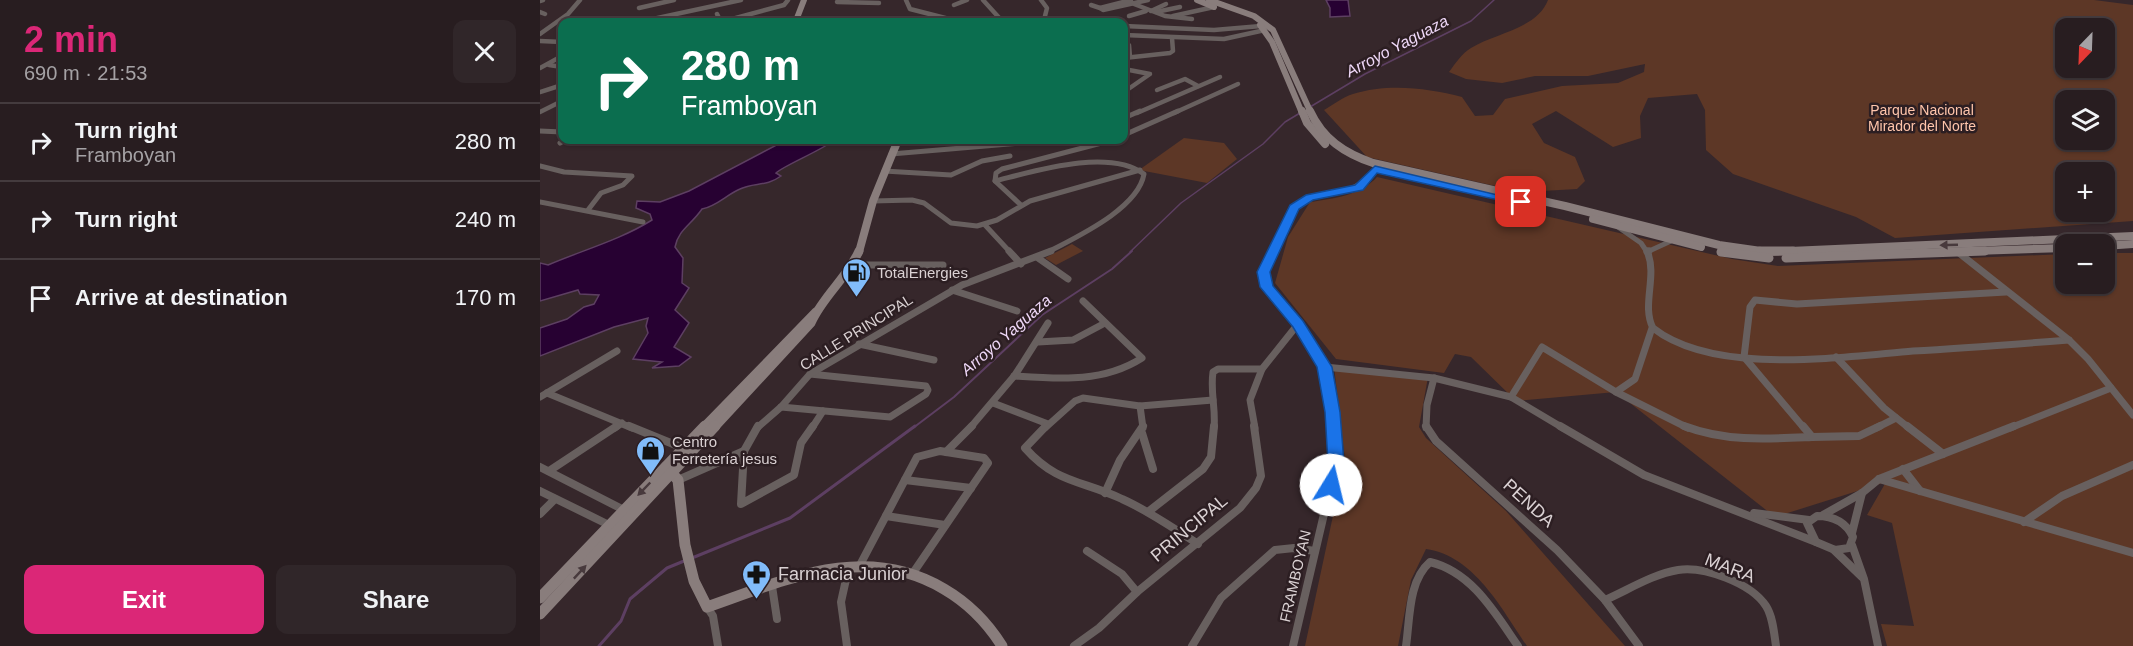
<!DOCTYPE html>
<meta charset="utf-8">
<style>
:root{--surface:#281d20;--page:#302629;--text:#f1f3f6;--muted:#a5a2a5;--line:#443b3e;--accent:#db2777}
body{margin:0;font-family:Helvetica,sans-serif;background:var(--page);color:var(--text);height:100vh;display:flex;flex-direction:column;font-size:22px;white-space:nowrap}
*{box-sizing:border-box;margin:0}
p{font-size:20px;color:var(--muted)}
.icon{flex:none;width:33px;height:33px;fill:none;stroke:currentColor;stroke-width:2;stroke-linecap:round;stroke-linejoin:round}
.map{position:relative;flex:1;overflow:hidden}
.sheet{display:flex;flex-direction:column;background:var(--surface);width:540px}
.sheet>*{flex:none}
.guide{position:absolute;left:18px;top:18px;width:570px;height:126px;border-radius:12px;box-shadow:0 2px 4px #0004,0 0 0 2px var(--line);background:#0b6e4f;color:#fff;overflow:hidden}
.needle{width:39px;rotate:203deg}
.tools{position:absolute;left:1515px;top:18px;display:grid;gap:12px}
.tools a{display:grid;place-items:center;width:60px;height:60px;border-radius:12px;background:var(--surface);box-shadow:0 2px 4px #0004,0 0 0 2px var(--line);font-size:30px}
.pin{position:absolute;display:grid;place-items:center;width:51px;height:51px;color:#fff;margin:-26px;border-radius:12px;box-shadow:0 3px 9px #0006}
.me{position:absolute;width:66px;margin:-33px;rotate:9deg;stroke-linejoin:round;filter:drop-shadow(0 0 4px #0008)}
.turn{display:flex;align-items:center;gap:21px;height:126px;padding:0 24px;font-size:27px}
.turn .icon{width:78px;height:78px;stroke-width:2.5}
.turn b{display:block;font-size:42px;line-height:51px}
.round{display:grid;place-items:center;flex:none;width:63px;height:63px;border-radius:12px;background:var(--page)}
.headline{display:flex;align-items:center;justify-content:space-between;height:102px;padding:0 24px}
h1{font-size:36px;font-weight:700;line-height:45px;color:var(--accent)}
.cta{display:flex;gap:12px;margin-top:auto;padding:12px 24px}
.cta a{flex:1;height:69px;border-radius:12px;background:var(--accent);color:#fff;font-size:24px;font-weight:700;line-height:69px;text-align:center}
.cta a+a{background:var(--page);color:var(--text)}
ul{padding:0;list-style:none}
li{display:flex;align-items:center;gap:18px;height:78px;padding:0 24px;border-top:2px solid var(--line)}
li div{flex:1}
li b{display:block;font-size:22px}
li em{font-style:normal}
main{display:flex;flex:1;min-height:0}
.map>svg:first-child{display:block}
</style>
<main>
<section class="sheet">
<div class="headline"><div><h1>2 min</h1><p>690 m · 21:53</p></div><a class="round"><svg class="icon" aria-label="close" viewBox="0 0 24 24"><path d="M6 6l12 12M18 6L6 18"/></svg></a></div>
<ul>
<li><svg class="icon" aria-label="right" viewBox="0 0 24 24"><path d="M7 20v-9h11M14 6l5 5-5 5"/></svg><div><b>Turn right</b><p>Framboyan</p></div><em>280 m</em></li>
<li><svg class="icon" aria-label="right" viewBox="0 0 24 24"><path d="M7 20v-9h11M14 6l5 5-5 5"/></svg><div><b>Turn right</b></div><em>240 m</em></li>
<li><svg class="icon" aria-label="arrive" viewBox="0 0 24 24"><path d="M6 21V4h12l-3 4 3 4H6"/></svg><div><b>Arrive at destination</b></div><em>170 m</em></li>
</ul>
<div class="cta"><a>Exit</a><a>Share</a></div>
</section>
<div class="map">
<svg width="1593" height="646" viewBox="0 0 1593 646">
<rect width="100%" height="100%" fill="#36272b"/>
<!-- green -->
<g fill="#5d3726" fill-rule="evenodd">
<path d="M1008,0H1554L1593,5V221L1355,238L1316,217L1193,174L1166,150L1165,110L1157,94L1108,98L1100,116L1101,138L1073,147L1016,111L992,124L1004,143L1035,157L1045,181L1037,189L982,192L827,157L784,110C793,105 803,97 813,94C848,83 888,88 922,97L935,116L953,115L965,99L1022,86L1078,83L1104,72L1105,64L1048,76H995L962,83L926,79L909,72C915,64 922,53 931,48C955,33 997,29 1008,0ZM1526,28H1564V68H1526ZM1526,100H1564V140H1526ZM1526,172H1564V212H1526Z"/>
<path d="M644,138L684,143L697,159L667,183L599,170Z"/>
<path d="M837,177L1192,259L1238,266L1525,254L1526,284H1564L1565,253H1593V646H1347L1341,624L1374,626L1352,523L1327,515L1346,482L1235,517L1076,392L976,401L931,357L915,354L904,373L796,359L735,283L748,237L770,202C793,199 821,195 837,177Z"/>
<path d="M532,244L543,251L516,265L505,258Z"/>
<path d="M794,367L888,377L879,427L886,438L966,511L1085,646H987C962,610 935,556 886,549L871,580L858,646H765L805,460Z"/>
</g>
<!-- water -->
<g fill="#270132" stroke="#5d3f62" stroke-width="1.5">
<path d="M786,0H808L810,16L790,17V8Z"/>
<path d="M246,140L293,141C280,151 243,166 236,173L241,176C226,187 214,182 200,189C186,195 177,206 162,209C152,224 138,230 135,247L143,258L142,283L149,288L135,310L149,323L134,347L151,357L139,366L112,368L122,362L93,359L108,333L106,326L108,318L74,327L0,356V328L27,319L44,307L54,304L59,295L40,294L38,290L0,301V263L8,265C43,250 80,240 112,220L110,214L96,208L97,201L120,202L149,191Z"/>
</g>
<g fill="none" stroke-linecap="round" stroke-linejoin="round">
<!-- stream-far2 -->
<g stroke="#5d3f62" stroke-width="1.5">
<path d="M770,107L825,74L931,21L954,0"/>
<path d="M590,252L641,203L723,144L745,122L760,113"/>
</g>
<!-- stream-far1 -->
<path stroke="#5d3f62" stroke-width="2" d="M373,428L414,397L502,315L572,269L592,251"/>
<!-- stream -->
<g stroke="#5d3f62" stroke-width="3">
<path d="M152,558L250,518L375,426"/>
<path d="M59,646L81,621L90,599L127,568L144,561"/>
</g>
<!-- street-far3 -->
<g stroke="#68605f" stroke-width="4.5">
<path d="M366,0L370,9L421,22"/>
<path d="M443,0L463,22"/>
<path d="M501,0L507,8L505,16L508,22"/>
<path d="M591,0L560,8L563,10L608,0"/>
<path d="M0,1L3,0"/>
<path d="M297,2L339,3"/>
<path d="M594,4L625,16L652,19"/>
<path d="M414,5L427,0"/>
<path d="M551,5L560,8"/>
<path d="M99,8L134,0"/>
<path d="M611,11L626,4"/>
<path d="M0,12L5,14"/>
<path d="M616,12L640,7"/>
<path d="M177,14L181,22L244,5L248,0"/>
<path d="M589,16L606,11"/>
<path d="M633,16L674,7"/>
<path d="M99,22L201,0"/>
<path d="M235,22L257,18"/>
<path d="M584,26L674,30L721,26"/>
<path d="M0,34L28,14L40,0"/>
<path d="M584,35L684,39L725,30"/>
<path d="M0,41L22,42"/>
<path d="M584,43L589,45L590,57"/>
<path d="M584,58L630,53L633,51L632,38"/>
<path d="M9,65L22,67"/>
<path d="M0,68L22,56"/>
<path d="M584,69L610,74L584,92"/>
<path d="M617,90L645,79L658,86"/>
<path d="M0,92L22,85"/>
<path d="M0,112L22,101"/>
<path d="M597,113L680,77"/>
<path d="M634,113L698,84"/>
</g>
<!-- street-far2 -->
<g stroke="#68605f" stroke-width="5">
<path d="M584,118L600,111"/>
<path d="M0,131L22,132"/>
<path d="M584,135L638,111"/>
<path d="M100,142L104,140"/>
<path d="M20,143L25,140"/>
<path d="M351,154L518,140"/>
<path d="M0,166L24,172L92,176L83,185L61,193L48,210"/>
<path d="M344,171L411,175L442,161L470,156"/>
<path d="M455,181C495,171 568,148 604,174C598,209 536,237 508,252"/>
<path d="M333,201L372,200L384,203L411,223L437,226L457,220L490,201L600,170"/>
<path d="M0,202L103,222"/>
<path d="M481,205L455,181L456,173L462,169L573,140"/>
<path d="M445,225L470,252"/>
<path d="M1078,227L1101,243L1107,252"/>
<path d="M733,252C740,239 746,216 757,206C781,182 807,209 838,165"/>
<path d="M1107,252L1131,241"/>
</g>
<!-- street-far1 -->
<g stroke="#68605f" stroke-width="7">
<path d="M469,251L481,264"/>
<path d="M734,251L724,272L727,287L758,324L785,367L794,428"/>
<path d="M1107,251C1118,276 1101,305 1113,328C1174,376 1300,357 1373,351C1425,348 1477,344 1529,340"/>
<path d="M1107,252L1109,251"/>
<path d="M1419,253L1529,340L1548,359L1593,415"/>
<path d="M498,258L528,279"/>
<path d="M313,265H403"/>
<path d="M412,290L477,311"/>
<path d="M1112,328L1095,379L1076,392L1148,428"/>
<path d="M498,342L533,340L565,323"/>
<path d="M319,344L394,360"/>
<path d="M1296,357L1344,408L1369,428"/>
<path d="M785,367L894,378L971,397L1023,428"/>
<path d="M474,376C519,379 563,383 602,358L543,301"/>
<path d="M7,393L92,428"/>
<path d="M0,397L77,351"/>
<path d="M971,397L1002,347L1076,392"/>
<path d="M453,403L508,424"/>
<path d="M600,406L603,428"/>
<path d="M241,407L350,417L386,394L388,390L386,386L270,374"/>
<path d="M75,428L82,423"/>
<path d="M217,428L241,407L270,374L422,285L511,251"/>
<path d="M272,428L283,411"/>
<path d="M430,428L475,375L508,323"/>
<path d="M505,428L535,401L543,398L600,406L673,400"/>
<path d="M674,428C676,408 670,392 673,372L678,369H722L758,324"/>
<path d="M715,428L710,400L722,369"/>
<path d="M886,428L887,405L894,378"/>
<path d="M1264,428L1204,357L1210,307L1215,300L1257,304L1466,292"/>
<path d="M1336,428L1356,418"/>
<path d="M1470,428L1571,388"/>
</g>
<!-- street -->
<g stroke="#68605f" stroke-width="8">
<path d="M89,426L143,448"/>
<path d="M506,426L485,448C517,484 542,480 582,499C609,511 633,528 658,544"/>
<path d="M886,426L896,441L1017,550L1065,600L1099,646"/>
<path d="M1020,426L1104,475L1276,542"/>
<path d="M1144,426C1186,442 1228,439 1272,437"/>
<path d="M1263,426L1272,437L1319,436L1340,426"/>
<path d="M1367,426L1403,454"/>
<path d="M602,433L613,469"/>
<path d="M204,451L201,504L254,475L261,443L273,426"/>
<path d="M406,452L432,426"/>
<path d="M0,467L84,510"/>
<path d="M1363,469L1380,491"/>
<path d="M9,471L77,426"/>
<path d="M1339,479L1593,553"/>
<path d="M138,480L204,451L218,426"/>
<path d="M365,480L431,488"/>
<path d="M0,491L69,525"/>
<path d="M565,493L580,460L603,426"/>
<path d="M608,512L663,469L671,457L674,426"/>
<path d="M1214,513L1269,520"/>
<path d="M0,514L15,499"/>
<path d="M1283,515L1322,493L1339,479L1474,426"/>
<path d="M346,516L405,525"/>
<path d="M1277,516C1293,516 1306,522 1313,537L1309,548L1295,550L1276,542L1267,523Z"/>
<path d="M1484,522L1522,496L1593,465"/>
<path d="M1312,533L1322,493"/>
<path d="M1312,545L1324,579L1338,646"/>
<path d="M1294,550L1322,577"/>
<path d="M547,551L582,574L597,592"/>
<path d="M321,563L377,457L400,451L444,458L448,463L373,573"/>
<path d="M232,586L237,619"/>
<path d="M1065,600C1088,590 1113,574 1138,570C1164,566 1211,583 1226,606C1233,617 1234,633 1236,646"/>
<path d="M167,607L173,616L178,646"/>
<path d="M307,646L301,602L309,566"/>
<path d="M534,646L559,628L597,592L700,508L716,488L721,476L714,426"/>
<path d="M652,646L681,598L735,550L754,548L775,551"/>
<path d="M753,646L796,463L794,426"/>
<path d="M866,646C870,619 868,581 890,562C932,572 955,613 978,646"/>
</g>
<!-- secondary-far3 -->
<g stroke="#897d7c" stroke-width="6">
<path d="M657,0L674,7"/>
<path d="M669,0L714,16L733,30L771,113"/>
<path d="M261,22L257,18L264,0"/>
<path d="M720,25L732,42L762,113"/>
</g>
<!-- secondary-far2 -->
<g stroke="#897d7c" stroke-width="8">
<path d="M762,111L767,123L785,144"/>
<path d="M770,111C783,139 804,153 833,163L1025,206L1179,245L1228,252L1593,236"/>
<path d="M1053,219L1161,247"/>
<path d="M1564,246L1593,244"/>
<path d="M319,252L333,201L358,140"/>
<path d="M1181,252H1184"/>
<path d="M1403,252L1526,248"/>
</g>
<!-- secondary-far1 -->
<g stroke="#897d7c" stroke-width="9">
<path d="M1220,251H1253"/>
<path d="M1181,252L1229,258"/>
<path d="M1246,258L1445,251"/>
<path d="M163,428L276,312"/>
<path d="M174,428L271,323C283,296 307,278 319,251"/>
</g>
<!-- secondary -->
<g stroke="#897d7c" stroke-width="11">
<path d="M126,467L138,480L145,545L154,581L167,607C245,580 325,542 404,589C428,603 447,622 462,646"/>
<path d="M0,598L165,426"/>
<path d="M0,614L175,426"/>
</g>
</g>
<!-- one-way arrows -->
<defs><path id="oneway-solid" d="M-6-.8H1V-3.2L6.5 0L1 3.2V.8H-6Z" transform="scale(1.5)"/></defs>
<g fill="#483a3d">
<use href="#oneway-solid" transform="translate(1409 245) rotate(178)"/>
<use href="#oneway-solid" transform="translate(104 489) rotate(134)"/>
<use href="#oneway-solid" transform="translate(40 572) rotate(-47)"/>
</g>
<!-- route -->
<path fill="#1a73e8" stroke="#114b97" stroke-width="1.5" d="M835,166L987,202L981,205L837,173L823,190L773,200L759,209L730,272L733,286L763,321L792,367L800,412L804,463L796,490H785L782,485L788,463L785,412L777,367L753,327L720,287L717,272L750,205L766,195L815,185Z"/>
<!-- icons -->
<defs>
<symbol id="fuel-pin" viewBox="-11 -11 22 30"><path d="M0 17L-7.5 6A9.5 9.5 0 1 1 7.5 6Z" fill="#81bcfa" stroke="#2c1e22"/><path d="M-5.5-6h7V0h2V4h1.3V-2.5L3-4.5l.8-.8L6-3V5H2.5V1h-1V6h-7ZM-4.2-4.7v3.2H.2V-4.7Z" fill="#111"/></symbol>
<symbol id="shop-pin" viewBox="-11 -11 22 30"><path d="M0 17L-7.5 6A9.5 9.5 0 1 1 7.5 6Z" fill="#81bcfa" stroke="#2c1e22"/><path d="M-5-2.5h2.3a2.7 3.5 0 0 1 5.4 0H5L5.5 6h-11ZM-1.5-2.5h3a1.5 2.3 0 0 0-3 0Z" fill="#111"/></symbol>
<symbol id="pharmacy-pin" viewBox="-11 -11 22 30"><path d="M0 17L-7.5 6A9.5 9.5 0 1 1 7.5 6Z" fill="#81bcfa" stroke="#2c1e22"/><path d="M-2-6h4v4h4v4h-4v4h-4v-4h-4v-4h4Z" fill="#111"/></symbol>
</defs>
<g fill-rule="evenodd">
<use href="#fuel-pin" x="300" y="256" width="33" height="45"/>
<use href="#shop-pin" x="94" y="434" width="33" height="45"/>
<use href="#pharmacy-pin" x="200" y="558" width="33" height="45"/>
</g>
<g text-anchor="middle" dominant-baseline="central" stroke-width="5" stroke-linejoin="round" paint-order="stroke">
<!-- far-park labels -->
<g font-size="14" fill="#ffc5ab" stroke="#2c1e22">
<text x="1382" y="110">Parque Nacional<tspan x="1382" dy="16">Mirador del Norte</tspan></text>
</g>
<!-- poi labels -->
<g font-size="15" fill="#dad1d3" stroke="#2c1e22" text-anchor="start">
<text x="337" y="272">TotalEnergies</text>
<text x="132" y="441">Centro<tspan x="132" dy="17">Ferretería jesus</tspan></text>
</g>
<!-- street labels -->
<g font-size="15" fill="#dad1d3" stroke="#2c1e22">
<text transform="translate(316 332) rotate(-32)">CALLE PRINCIPAL</text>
<text transform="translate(755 576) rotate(-77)">FRAMBOYAN</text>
</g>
<!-- water labels -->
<g font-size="16" font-style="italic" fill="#efd8f8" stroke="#2c1e22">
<text transform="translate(857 46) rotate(-28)">Arroyo Yaguaza</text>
<text transform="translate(466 335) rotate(-41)">Arroyo Yaguaza</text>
</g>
<!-- near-street labels -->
<g font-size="18" fill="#dad1d3" stroke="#2c1e22">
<text transform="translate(989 503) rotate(42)">PENDA</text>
<text transform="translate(649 528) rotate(-40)">PRINCIPAL</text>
<text transform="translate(1190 568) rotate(21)">MARA</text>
</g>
<!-- near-poi labels -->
<g font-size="18" fill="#dad1d3" stroke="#2c1e22" text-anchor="start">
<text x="238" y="574">Farmacia Junior</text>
</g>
</g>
</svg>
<div class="tools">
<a><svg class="needle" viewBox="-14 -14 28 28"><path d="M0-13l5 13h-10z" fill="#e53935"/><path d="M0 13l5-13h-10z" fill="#a5a2a5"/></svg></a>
<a><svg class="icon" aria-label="layers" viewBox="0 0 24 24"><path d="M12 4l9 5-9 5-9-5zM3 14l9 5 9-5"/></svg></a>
<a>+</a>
<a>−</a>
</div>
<div class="pin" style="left:981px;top:202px;background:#d93025"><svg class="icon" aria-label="arrive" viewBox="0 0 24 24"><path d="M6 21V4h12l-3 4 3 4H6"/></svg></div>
<svg class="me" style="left:791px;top:485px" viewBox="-20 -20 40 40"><circle r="19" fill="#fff"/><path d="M0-13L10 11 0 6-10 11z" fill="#1a73e8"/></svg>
<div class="guide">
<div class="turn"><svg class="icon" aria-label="right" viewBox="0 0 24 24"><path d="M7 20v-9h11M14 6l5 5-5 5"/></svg><div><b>280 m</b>Framboyan</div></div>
</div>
</div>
</main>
